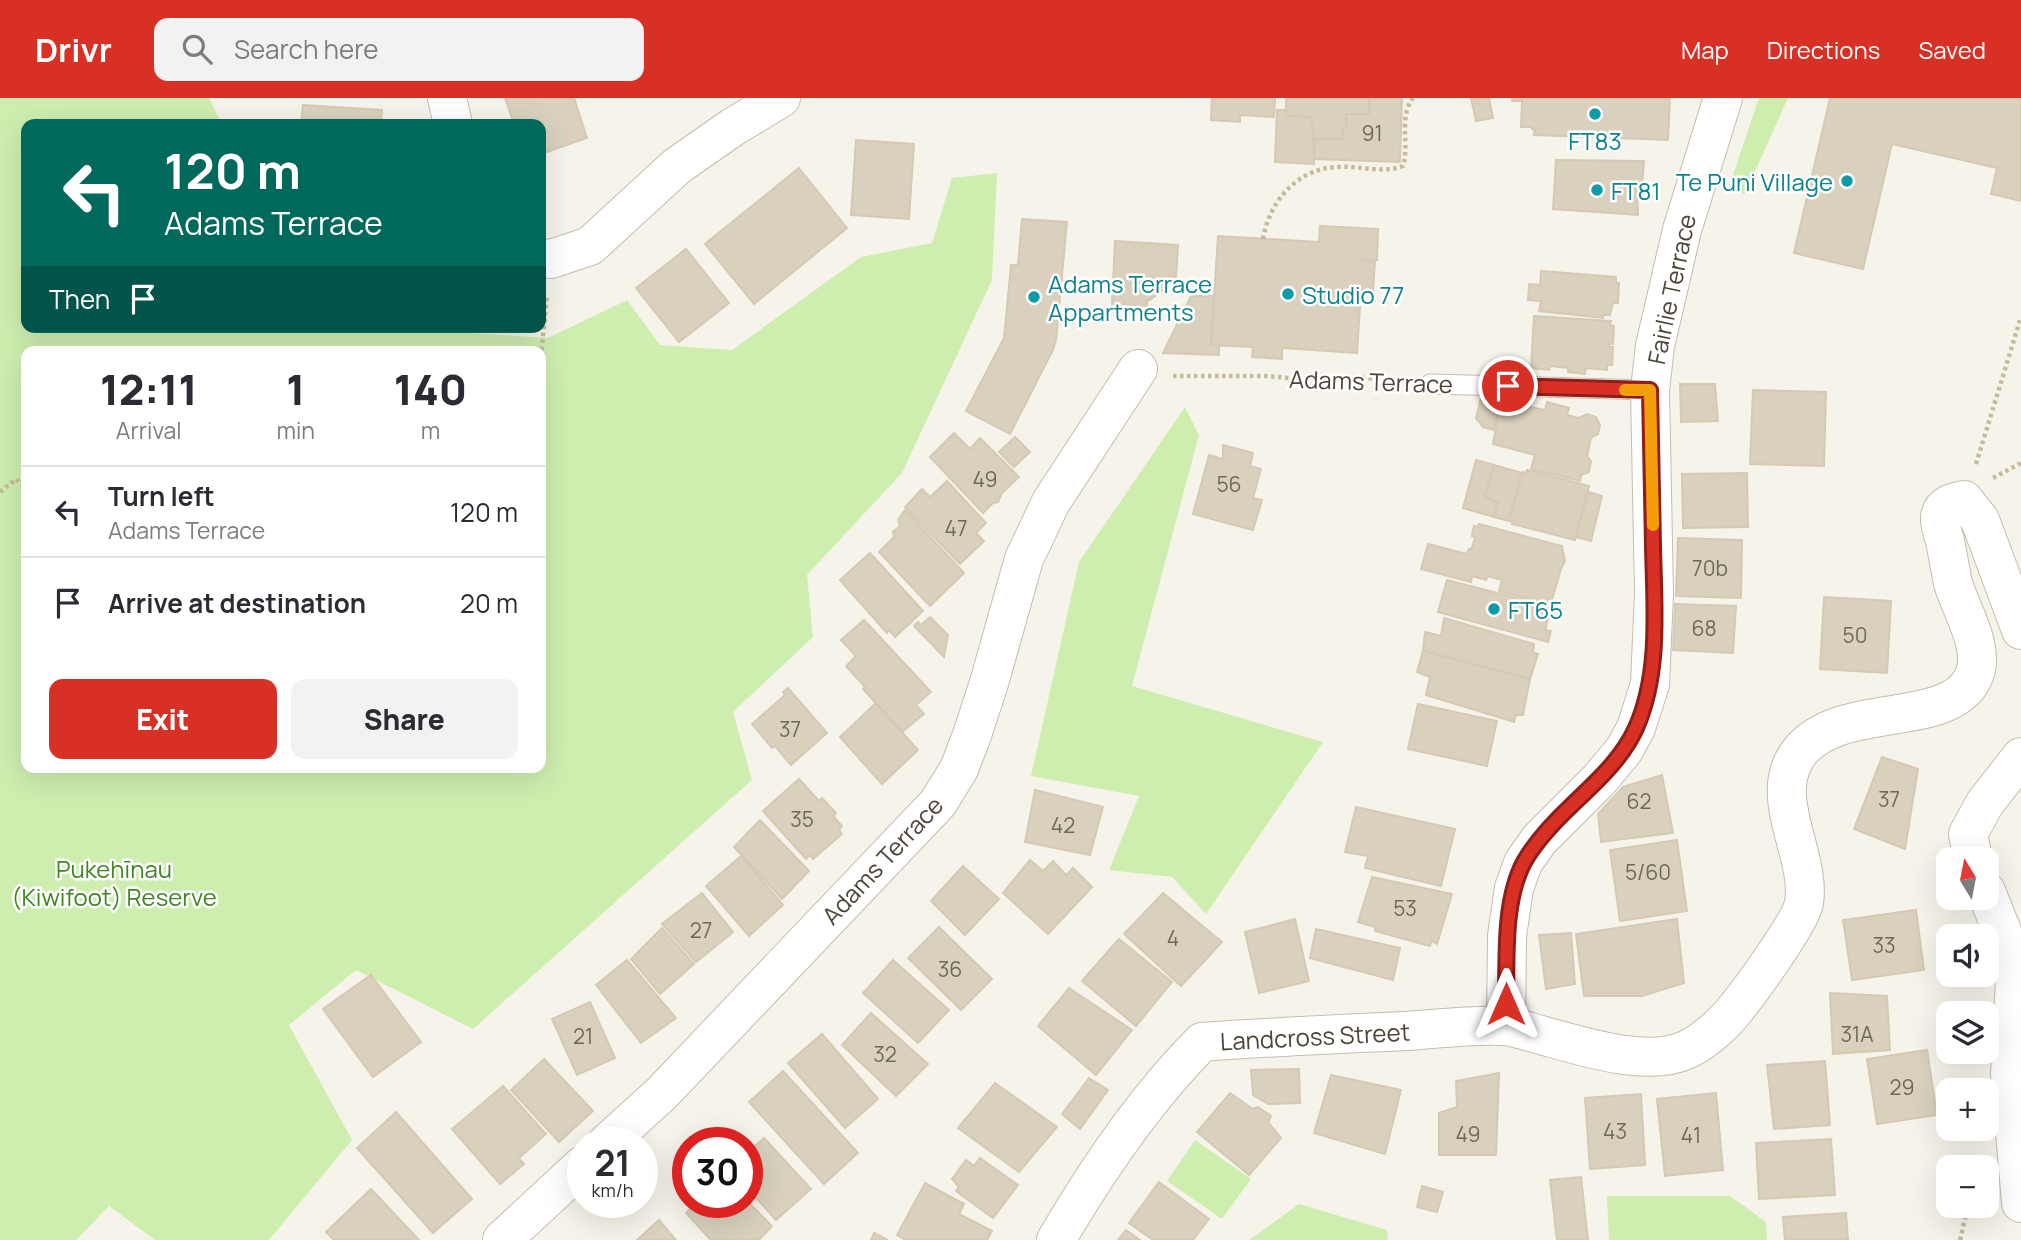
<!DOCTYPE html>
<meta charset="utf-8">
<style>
:root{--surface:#fff;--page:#f2f2f3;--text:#2b2b33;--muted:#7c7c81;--line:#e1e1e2;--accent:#d93025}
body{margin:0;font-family:Manrope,sans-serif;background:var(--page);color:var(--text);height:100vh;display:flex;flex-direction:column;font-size:26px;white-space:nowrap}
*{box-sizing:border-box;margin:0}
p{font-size:23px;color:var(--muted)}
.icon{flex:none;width:38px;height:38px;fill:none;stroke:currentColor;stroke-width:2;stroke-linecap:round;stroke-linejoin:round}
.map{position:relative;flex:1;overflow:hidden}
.sheet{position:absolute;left:21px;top:248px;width:525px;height:427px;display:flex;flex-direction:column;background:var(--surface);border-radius:14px;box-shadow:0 7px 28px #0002}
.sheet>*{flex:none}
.banner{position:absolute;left:21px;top:21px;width:525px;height:214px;border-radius:14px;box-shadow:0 7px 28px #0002;background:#00695c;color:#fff;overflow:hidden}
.needle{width:46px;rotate:350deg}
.controls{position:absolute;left:1936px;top:749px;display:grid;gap:14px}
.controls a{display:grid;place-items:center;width:63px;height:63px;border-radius:14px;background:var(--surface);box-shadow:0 7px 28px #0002;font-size:35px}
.speed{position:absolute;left:567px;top:1029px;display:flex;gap:14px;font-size:35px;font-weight:700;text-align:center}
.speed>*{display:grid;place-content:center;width:91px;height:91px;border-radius:50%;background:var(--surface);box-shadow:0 7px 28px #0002;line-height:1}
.speed small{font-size:18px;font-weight:400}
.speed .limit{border:10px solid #d22;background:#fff;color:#111}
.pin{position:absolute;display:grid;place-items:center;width:60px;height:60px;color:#fff;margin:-30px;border:4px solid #fff;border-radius:50%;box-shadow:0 2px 7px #0007}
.me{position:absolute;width:77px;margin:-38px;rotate:0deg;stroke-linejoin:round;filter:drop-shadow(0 0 5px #0008)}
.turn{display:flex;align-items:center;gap:24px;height:147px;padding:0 28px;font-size:32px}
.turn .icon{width:91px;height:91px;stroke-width:2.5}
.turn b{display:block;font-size:49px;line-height:60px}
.then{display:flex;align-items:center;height:66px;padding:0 28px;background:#0003;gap:14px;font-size:26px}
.eta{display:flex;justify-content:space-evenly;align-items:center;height:119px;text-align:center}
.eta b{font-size:42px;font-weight:800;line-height:49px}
.button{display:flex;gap:14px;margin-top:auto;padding:14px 28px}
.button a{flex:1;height:80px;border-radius:14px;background:var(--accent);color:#fff;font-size:28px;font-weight:800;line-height:80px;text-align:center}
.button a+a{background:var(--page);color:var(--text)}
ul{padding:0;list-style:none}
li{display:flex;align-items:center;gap:21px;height:91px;padding:0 28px;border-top:2px solid var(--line)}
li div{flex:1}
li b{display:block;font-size:26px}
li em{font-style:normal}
header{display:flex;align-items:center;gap:42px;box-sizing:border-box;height:98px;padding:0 35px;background:var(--accent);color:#fff}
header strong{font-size:33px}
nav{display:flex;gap:38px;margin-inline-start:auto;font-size:24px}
.search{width:490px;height:63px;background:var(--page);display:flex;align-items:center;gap:18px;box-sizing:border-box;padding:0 24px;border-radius:14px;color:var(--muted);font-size:26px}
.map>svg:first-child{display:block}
</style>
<header>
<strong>Drivr</strong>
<div class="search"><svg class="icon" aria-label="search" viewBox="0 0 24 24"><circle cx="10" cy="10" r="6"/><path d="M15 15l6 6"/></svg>Search here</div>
<nav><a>Map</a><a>Directions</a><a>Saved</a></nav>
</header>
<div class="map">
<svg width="2021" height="1142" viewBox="0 0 2021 1142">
<rect width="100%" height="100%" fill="#f6f4ea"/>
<!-- green -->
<g fill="#ceeeb0" fill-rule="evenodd">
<path d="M0,0H209L222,26H26V229H378L548,240L627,202L660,247L732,252L861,159L932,145L952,80L997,75L992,182L902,375L807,477L813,539L733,614L752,682L473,931L356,872L289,927L352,1042L269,1142H155L109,1108L76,1142H0ZM26,254H541V670H26Z"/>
<path d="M1759,0H1788L1745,96L1727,94Z"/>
<path d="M1185,309L1199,337L1132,588L1323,644L1206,816L1172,779L1109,772L1139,698L1031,678L1079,464Z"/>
<path d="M1195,1042L1251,1081L1222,1121L1167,1083Z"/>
<path d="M1607,1098H1730L1766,1124L1767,1142H1609Z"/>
<path d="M1299,1106L1387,1132L1388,1142H1249Z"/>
</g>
<!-- building -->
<g fill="#d9d1be" stroke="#d5c9b1" stroke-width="2">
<path d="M505,0H574L587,40L541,56V26H514Z"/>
<path d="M1212,0H1275L1274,19L1240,17V24L1211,22Z"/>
<path d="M1286,0H1369V16H1346V29H1343V41H1312V19L1286,18Z"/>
<path d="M1369,0H1402L1400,64L1314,61L1315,41H1343V29H1346V16H1369Z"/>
<path d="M1471,0H1489L1493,20L1476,23Z"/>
<path d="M1512,0H1670L1668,42L1534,37L1535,32L1532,31V29H1521L1522,3H1512Z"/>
<path d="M1830,0H2021V103L1991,96L1997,70L1892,46L1863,171L1794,155Z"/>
<path d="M303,7L382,12L381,26H301Z"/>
<path d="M1277,12H1286V18L1312,19L1314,66L1275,64Z"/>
<path d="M856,42L914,46L909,121L851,117Z"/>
<path d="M1556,62L1644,63L1642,89H1639V94H1637L1638,117L1553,111Z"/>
<path d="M799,70L847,130L754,206L705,146Z"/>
<path d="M1022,121L1067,124L1056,242L1053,252L1010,336L966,313L1004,240L1011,167H1018Z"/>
<path d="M1320,128L1378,131L1377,162H1362L1375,163L1373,193L1361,192L1357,255L1282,250V261L1252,259L1253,249L1211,247L1218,138L1319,144Z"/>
<path d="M1115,143L1178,147L1176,179H1169V187L1150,202H1147V208L1112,206Z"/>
<path d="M686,151L729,205L679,244L636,190Z"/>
<path d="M1541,173L1616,179V185H1619L1618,205H1613L1610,217H1603V220L1539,213L1541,203L1528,202L1529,186L1540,187Z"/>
<path d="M1191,198H1214L1211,247H1219V257L1163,255Z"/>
<path d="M1534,218L1611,223L1610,227L1614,228L1613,246H1609V249H1613L1612,267H1607V272L1586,270L1585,276L1568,274V270L1550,268L1549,272L1531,270Z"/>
<path d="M1680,286H1715L1718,323L1681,324Z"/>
<path d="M1753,292L1826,294L1824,368L1750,366Z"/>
<path d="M1481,300L1501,301L1494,332L1483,329L1476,320Z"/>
<path d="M1501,303L1545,312L1547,304L1569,310L1567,317L1579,320L1587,316L1596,319L1600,327L1598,336L1591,340L1587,358L1591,363L1589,374L1581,377L1580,383L1531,371L1535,357L1493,346Z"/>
<path d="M954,335L970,351L980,340L1019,379L1002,395L998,404L993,405L983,415L930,359Z"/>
<path d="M1015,339L1030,354L1014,369L999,354Z"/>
<path d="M1223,347L1253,355L1250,368L1261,371L1253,400L1262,402L1253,432L1193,416L1209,357L1223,361Z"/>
<path d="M1476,362L1494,367L1485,399L1498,404L1494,419L1463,410Z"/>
<path d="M1494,367L1522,375L1509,423L1494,419L1498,404L1485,399Z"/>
<path d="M1527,372L1589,388L1575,442L1512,426L1513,424L1509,423L1523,374L1526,375Z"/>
<path d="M1747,375L1748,429L1683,430L1682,376Z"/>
<path d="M947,383L986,425L976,435L984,443L960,466L905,409L922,391L930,399Z"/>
<path d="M1588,394L1602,398L1591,443L1576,439Z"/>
<path d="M905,412L964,475L930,508L879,454L894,439L893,434L900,428L898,422Z"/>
<path d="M1479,426L1562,448L1565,463L1561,471L1552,502L1548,500L1547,506L1499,493L1502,482L1488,478L1486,482L1472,478L1471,484L1421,471L1428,446L1467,456L1469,451L1472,450L1475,439L1472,438L1474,428L1478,429Z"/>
<path d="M1678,440L1742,442L1741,500L1676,498Z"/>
<path d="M870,455L923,513L895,539L889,532L887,535L840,482Z"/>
<path d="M1447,482L1551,509L1545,532L1551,533L1548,544L1438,514Z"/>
<path d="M1824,499L1891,503L1887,575L1820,571Z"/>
<path d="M1675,506L1736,508L1733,555L1673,552Z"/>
<path d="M930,519L948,537L944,559L914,528L918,524L921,527Z"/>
<path d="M1444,520L1534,546L1533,554L1538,556L1530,581L1423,553L1425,534L1441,538Z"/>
<path d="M864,522L931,594L916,607L924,616L902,634L863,591L865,589L846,568L856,558L841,542Z"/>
<path d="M1423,553L1530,581L1523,617H1516L1514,624L1426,597L1430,579L1417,574Z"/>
<path d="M788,590L827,635L791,667L775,648L772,650L752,626L785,597L783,594Z"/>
<path d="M876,605L918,652L882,686L840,639Z"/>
<path d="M1418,606L1497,623L1487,668L1408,651Z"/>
<path d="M1882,659L1918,671L1905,751L1854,731Z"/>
<path d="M1662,677L1673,735L1601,744L1598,716L1623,689Z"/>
<path d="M799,681L819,703L822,700L836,715L833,718L842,728L839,732L842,736L813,761L810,757L806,761L763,713Z"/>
<path d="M1035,692L1103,709L1090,757L1025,744Z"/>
<path d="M1356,709L1455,731L1441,788L1365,770L1368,758L1345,754Z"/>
<path d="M760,722L809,773L782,801L734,749Z"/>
<path d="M1677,742L1687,813L1620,823L1610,752Z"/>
<path d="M741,758L783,807L749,838L706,788Z"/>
<path d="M1030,762L1043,773L1053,763L1066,777L1073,770L1092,789L1048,836L1003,795Z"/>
<path d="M963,768L999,801L965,837L931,803Z"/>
<path d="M1372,779L1452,796L1437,846L1432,843L1430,848L1375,833V829L1358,824Z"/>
<path d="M702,795L733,834L696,864L662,826Z"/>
<path d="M1163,795L1222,844L1181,888L1124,836Z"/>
<path d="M1916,812L1924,872L1852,882L1843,822Z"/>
<path d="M1295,821L1309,883L1259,895L1245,834Z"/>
<path d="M1677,821L1684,885L1642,898H1584L1576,836Z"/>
<path d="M939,829L992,881L961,912L908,860Z"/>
<path d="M662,830L694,866L660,896L631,861Z"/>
<path d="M1316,831L1400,850L1393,882L1310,860Z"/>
<path d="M1571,835L1575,886L1546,891L1539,837Z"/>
<path d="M1119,841L1172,884L1136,928L1082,883Z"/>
<path d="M627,862L676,920L641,945L596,887Z"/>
<path d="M893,862L949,912L918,945L863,895Z"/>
<path d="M371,877L421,944L373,979L323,911Z"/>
<path d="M1069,890L1132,932L1096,977L1038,928Z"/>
<path d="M1830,895L1887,898L1890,952L1833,956Z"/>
<path d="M590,904L615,960L577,977L552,921Z"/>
<path d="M871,915L928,966L896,998L842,947Z"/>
<path d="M822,936L878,1001L845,1030L788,965Z"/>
<path d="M1927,952L1937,1017L1877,1026L1867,961Z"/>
<path d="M544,961L593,1013L559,1044L511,992Z"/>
<path d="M1825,963L1830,1027L1774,1031L1767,967Z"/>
<path d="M1299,971L1300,1005L1268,1006L1253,997L1251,972Z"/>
<path d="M783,973L858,1055L824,1086L749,1004Z"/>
<path d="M1499,975L1496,1057H1439V1015L1457,1009L1456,983Z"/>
<path d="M1331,977L1401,992L1385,1056L1314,1035Z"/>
<path d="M1089,980L1108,992L1080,1031L1062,1016Z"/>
<path d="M995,985L1057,1029L1019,1074L958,1030Z"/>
<path d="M503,988L546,1036L519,1060L524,1066L500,1086L452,1031Z"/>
<path d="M1230,995L1253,1011L1258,1009L1271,1018L1268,1024L1281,1040L1249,1077L1197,1034Z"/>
<path d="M1716,995L1723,1072L1665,1078L1657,1001Z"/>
<path d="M1641,996L1645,1067L1590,1071L1585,1000Z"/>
<path d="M396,1014L472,1101L433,1135L357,1050Z"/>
<path d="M764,1040L811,1091L776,1122L747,1090V1055Z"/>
<path d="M1831,1041L1835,1097L1759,1101L1756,1045Z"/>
<path d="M980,1060L1018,1087L993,1120L956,1093L959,1089L952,1081L966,1062L974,1068Z"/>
<path d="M1581,1079L1588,1142H1557L1550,1082Z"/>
<path d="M1159,1084L1209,1121L1193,1142H1153L1129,1125Z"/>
<path d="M925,1085L964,1106L959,1116L992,1133L987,1142H906L897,1137Z"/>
<path d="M1422,1088L1443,1094L1437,1114L1417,1109Z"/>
<path d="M371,1091L419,1142H334L326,1134Z"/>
<path d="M747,1103L772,1128L759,1142H711L686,1115L697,1104Z"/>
<path d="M1846,1115L1848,1142H1785L1783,1119Z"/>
<path d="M659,1122L676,1142H637Z"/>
<path d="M1126,1132L1140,1142H1118Z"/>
<path d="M874,1135L888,1142H871Z"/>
</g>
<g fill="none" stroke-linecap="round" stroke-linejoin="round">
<defs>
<path id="lane" d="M1430,286L1650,292"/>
<g id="street">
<path d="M447,0L453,26"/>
<path d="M541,160L551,161L590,148L677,68L733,29L781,0"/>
<path d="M1973,761L1968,736L1985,705L2021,659"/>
<path d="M1986,793L2005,841L2015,881L2010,976L2021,1105"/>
<path d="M1506,928L1507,838L1514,790L1523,765L1539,742L1599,682L1624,652L1636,630L1650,586L1654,496L1650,292L1655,248L1682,132L1723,0"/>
<path d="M607,1045L662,995L938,705L959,671L972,637L989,585L1024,461L1051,404L1138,271"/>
<path d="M502,1142L583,1067"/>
<path d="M1056,1142C1097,1072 1144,1002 1202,944C1270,939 1338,936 1406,933C1438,931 1473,926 1505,928C1516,929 1529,934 1541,937C1581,948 1647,970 1686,952C1704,944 1725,925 1737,909C1751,892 1801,823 1804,805C1812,755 1763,695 1802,651C1845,603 1948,631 1973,580C1987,551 1961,513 1953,485C1950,471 1948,457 1945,443C1943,436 1939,425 1940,419C1942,406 1954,404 1964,402L1980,422L2021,532"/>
</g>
</defs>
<!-- lane casing -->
<use href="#lane" stroke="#c3bdac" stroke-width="21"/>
<!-- street casing -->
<use href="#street" stroke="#c3bdac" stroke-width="40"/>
<!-- path -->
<g stroke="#c6ba9b" stroke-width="4.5" stroke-dasharray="3.5 3.5" stroke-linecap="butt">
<path d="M1263,141C1269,104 1297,71 1336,69C1357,67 1383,76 1403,68C1410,46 1398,20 1413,0"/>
<path d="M541,259L547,197"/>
<path d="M1173,278H1265L1326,283L1355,279L1402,283"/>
<path d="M1976,366L2021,219"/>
<path d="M1993,380L2021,365"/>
<path d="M0,394L16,381L26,391"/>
<path d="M1974,1069L1976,1059"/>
<path d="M1960,1142L1968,1108"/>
</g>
<!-- lane -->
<use href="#lane" stroke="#fff" stroke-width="19"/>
<!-- street -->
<use href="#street" stroke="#fff" stroke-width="38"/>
</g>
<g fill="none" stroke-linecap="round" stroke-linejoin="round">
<defs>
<path id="route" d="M1506,906C1507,862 1503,803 1524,764C1536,743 1554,724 1572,707C1596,684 1622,661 1636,630C1661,574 1654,507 1653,447C1652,395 1651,344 1650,292L1508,288"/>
</defs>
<!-- route casing -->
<use href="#route" stroke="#8d1f18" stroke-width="18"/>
<!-- route -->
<use href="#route" stroke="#d93025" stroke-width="12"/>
<!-- slow -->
<path stroke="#f59e0b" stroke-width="12" d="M1625,292H1650L1653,427"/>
</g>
<!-- markers -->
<g fill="#0f9aa8" stroke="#fff" stroke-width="2.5">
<circle cx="1595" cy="16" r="7"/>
<circle cx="1847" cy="83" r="7"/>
<circle cx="1597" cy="92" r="7"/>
<circle cx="1288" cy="196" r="7"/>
<circle cx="1034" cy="199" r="7"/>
<circle cx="1494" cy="511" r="7"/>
</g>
<g text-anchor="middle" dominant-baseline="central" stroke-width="5" stroke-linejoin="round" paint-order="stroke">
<!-- number labels -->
<g font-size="21" fill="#6f6859">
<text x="1372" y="35">91</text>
<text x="985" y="381">49</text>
<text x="1229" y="386">56</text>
<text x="956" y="430">47</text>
<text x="1710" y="470">70b</text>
<text x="1704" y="530">68</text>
<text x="1855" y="537">50</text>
<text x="790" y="631">37</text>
<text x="1889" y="701">37</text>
<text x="1639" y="703">62</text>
<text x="802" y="721">35</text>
<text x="1063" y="727">42</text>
<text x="1648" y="774">5/60</text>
<text x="1405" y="810">53</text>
<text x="701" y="832">27</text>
<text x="1173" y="840">4</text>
<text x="1884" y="847">33</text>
<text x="950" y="871">36</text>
<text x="1857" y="936">31A</text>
<text x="583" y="938">21</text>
<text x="885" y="956">32</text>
<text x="1902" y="989">29</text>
<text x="1615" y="1033">43</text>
<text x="1468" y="1036">49</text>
<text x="1691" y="1037">41</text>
</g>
<!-- culture labels -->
<g font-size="24" fill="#0d838f" stroke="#fff" text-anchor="start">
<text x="1595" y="42" text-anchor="middle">FT83</text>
<text x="1833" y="83" text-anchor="end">Te Puni Village</text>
<text x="1611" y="92">FT81</text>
<text x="1048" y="185">Adams Terrace<tspan x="1048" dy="28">Appartments</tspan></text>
<text x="1302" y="196">Studio 77</text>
<text x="1508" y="511">FT65</text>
</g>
<!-- street labels -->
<g font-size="24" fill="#4c4537" stroke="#fff">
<text transform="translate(1671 191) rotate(-78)">Fairlie Terrace</text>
<text transform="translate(1371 283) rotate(2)">Adams Terrace</text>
<text transform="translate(882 762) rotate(-47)">Adams Terrace</text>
<text transform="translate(1315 938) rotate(-3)">Landcross Street</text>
</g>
<!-- park labels -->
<g font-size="24" fill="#418523" stroke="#fff">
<text x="114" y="770">Pukehīnau<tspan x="114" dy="28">(Kiwifoot) Reserve</tspan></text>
</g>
</g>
</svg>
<div class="controls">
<a><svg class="needle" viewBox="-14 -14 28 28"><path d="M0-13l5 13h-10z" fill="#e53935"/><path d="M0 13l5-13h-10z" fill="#7c7c81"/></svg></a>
<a><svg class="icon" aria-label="sound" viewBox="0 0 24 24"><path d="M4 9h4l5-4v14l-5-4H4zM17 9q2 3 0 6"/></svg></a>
<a><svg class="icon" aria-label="layers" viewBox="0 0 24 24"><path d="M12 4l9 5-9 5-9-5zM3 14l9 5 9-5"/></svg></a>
<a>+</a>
<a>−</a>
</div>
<div class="speed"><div>21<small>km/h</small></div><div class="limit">30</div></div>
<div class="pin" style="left:1508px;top:288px;background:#d93025"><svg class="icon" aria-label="arrive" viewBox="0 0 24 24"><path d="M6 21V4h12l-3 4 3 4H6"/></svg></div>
<svg class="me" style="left:1506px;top:906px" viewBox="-20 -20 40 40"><path d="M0-17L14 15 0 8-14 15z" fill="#d93025" stroke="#fff" stroke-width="4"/></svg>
<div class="banner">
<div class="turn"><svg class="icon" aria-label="left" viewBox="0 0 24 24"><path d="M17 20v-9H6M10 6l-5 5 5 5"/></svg><div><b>120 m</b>Adams Terrace</div></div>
<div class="then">Then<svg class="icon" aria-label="arrive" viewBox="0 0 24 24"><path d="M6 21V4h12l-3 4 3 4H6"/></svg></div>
</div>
<section class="sheet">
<div class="eta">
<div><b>12:11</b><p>Arrival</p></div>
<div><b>1</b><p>min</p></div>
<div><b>140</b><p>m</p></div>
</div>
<ul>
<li><svg class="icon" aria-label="left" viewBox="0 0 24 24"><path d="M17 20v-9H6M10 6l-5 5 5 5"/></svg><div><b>Turn left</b><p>Adams Terrace</p></div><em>120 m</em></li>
<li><svg class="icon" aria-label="arrive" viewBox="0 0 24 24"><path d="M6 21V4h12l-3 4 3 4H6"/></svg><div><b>Arrive at destination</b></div><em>20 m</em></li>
</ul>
<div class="button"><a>Exit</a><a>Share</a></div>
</section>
</div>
